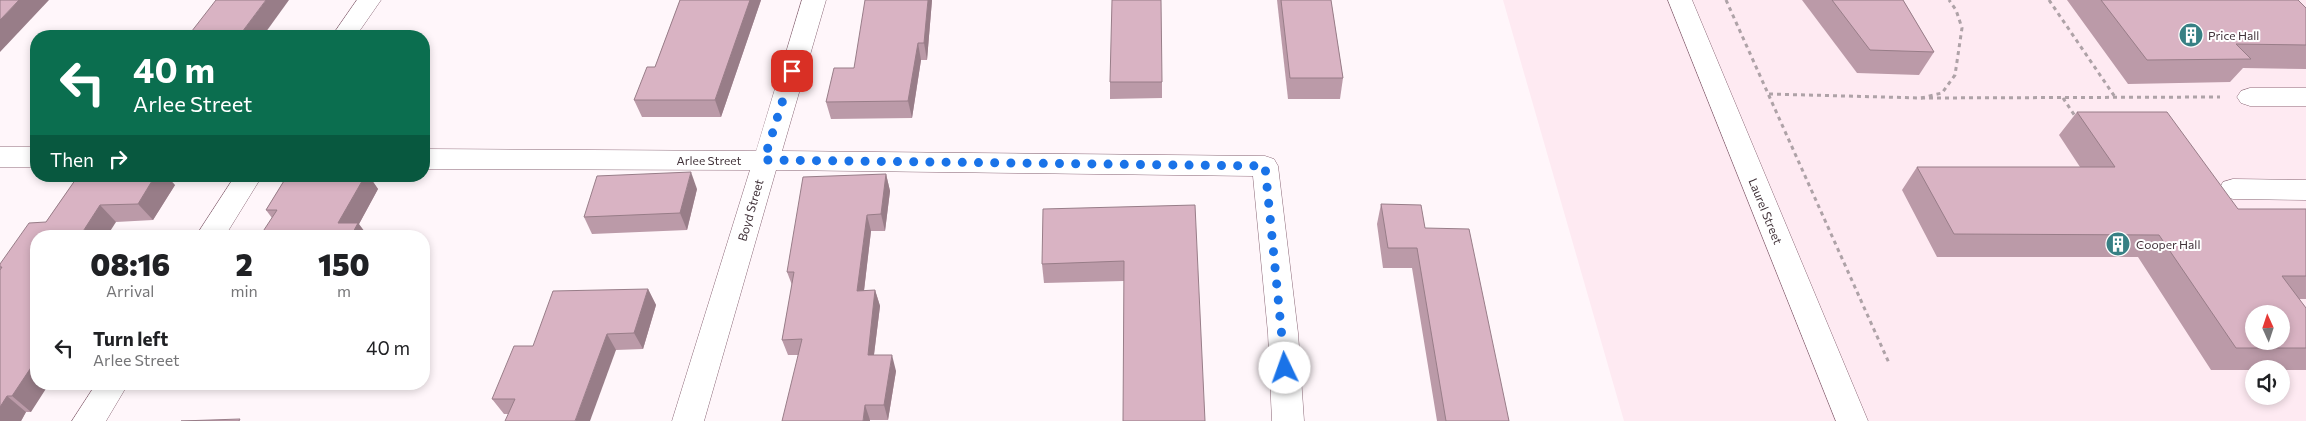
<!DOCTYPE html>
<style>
:root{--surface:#fff;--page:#f6f6f6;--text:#202124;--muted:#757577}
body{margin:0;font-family:Commissioner,sans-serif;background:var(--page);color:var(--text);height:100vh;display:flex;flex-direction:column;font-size:19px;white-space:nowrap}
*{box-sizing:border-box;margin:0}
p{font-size:16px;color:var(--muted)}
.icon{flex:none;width:28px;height:28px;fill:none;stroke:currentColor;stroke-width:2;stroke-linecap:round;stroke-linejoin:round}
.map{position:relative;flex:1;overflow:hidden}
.sheet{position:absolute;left:30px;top:230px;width:400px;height:160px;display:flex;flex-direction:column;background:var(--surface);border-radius:20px;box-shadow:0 2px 8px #0003}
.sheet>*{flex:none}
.top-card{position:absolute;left:30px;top:30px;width:400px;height:152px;border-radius:20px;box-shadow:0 2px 8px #0003;background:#0b6e4f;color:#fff;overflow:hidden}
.needle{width:32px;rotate:357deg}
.buttons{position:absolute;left:2245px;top:305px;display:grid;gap:10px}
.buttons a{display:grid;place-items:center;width:45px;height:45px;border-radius:50%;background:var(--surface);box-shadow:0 2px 8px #0003;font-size:25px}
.pin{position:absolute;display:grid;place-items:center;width:42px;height:42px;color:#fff;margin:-21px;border-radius:10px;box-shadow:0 2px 8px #0006}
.me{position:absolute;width:55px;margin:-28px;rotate:357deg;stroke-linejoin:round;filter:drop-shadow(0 0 4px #0008)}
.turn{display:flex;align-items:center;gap:18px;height:105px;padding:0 20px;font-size:22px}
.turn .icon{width:65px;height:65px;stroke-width:2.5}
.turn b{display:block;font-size:35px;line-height:42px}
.then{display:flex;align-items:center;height:48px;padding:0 20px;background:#0003;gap:10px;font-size:19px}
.eta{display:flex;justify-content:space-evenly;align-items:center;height:85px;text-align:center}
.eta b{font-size:30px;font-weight:800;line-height:35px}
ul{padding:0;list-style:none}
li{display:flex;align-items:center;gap:15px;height:65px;padding:0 20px}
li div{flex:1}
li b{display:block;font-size:19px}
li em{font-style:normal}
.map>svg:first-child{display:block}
</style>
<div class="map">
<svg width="2306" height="421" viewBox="0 0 2306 421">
<rect width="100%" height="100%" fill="#fff6fa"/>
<!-- built -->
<path fill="#feeaf2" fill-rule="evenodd" d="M1503,0H2306V421H1624ZM2254,314H2281V341H2254ZM2254,369H2281V396H2254Z"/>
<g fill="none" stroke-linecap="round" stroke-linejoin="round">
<defs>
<g id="minor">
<path d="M357,0H381L356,36H332Z"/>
<path d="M802,0H826L782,151L1265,156L1274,159L1278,166L1298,333L1304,421H1272L1268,333L1253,176L776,170L704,421H672L750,170L424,169V149L756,151Z"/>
<path d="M1668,0H1692L1868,421H1836Z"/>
<path d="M2250,88H2306V106H2250L2241,103L2237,97L2241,91Z"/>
<rect x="0" y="147" width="36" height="20"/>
<path d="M235,176H262L225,236H196Z"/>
<path d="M2233,179L2306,180V200L2233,199L2223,196L2219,189L2223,182Z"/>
<path d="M96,384H128L106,421H72Z"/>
</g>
</defs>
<!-- minor casing -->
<use href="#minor" stroke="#8b6877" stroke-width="1"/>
<!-- path -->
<g stroke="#aea2a7" stroke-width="3" stroke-dasharray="4 4" stroke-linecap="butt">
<path d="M1726,0L1889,363"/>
<path d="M2049,0L2115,97"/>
<path d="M1769,94L1921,98L1942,93L1955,75L1962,28L1956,10L1949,0"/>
<path d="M1921,98L2220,97"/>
<path d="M2063,98L2077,119"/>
</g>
<!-- minor -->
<use href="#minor" fill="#fff" fill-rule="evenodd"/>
</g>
<!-- wall -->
<g fill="#bb9aa8">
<path d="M680,0H761L721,117H642L634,100L655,67Z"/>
<path d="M932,0L927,60H921L912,118L831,119L826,102L854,68Z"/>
<path d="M1277,0H1331L1343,78L1340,99H1288Z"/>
<path d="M1802,0H1903L1934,52L1919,75L1857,73Z"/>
<path d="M2067,0H2298L2306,8V69L2243,68L2230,82L2128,84Z"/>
<path d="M1110,82H1162V98L1110,99Z"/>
<path d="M2077,112L2238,209H2306V299H2299L2306,308V370H2281V369H2254V370H2211L2138,257H1937L1902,190L1917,167H2080L2059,135Z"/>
<path d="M886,174L890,191L885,231H871L864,291L875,290L880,306L874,355L896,371L888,420H870L798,355H788L782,340L792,285L787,272Z"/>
<path d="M78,176L175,185L153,220L116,222L36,236L31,412H26L21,421H0V264L46,222Z"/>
<path d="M287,176H369L378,189L359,224L272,218L266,210Z"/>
<path d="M697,189L687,230L592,234L584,217Z"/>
<path d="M1381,204L1425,228L1509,421H1437L1412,268H1383L1377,224Z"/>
<path d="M1195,205L1124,281L1044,283L1042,264Z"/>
<path d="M648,289L656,305L643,349L616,350L508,414H504L492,399Z"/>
</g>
<!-- shaded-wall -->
<g fill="#987d88">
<path d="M19,0H49L0,52V20Z"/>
<path d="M266,0H289L263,36H239Z"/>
<path d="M750,0H761L721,117L715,100Z"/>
<path d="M928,0H932L927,60L924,43Z"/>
<path d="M918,43L921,60L912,118L908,101Z"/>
<path d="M691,172L697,189L687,230L680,213Z"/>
<path d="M886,174L890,191L885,231L881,214Z"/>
<path d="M155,176H167L175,185L153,220L138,204Z"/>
<path d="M365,176H369L378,189L359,224L368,236H348L338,223Z"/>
<path d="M100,205L116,222L107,236H80Z"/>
<path d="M867,215L871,231L862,307L857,291Z"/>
<path d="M648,289L656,305L643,349L634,333Z"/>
<path d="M875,290L880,306L872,370L868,355Z"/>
<path d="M607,334L616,350L590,421H575Z"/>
<path d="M892,355L896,371L888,420L884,405Z"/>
<path d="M36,360V384H49L31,412L12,396Z"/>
<path d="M7,396L26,412L21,421H0V407Z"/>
<path d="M865,405L870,420V421H863Z"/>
</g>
<!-- building -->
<g fill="#d9b3c3" stroke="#987d88" fill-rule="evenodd">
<path d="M0,0H19L0,20Z"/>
<path d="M216,0H266L239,36H188Z"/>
<path d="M680,0H750L715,100H634L647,67H655Z"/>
<path d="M865,0H928L924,43H918L908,101L826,102L834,68H854Z"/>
<path d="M1112,0H1161L1162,82H1110Z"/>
<path d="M1281,0H1331L1343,78H1290Z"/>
<path d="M1832,0H1903L1934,52L1870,50Z"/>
<path d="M2101,0H2298L2306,8V45L2236,44L2251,59L2147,60Z"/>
<path d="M2077,112H2167L2238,209H2306V276H2282L2306,308V348H2236L2159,235L1954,234L1917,167H2115ZM2254,314H2281V341H2254Z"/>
<path d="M691,172L680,213L584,217L597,176Z"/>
<path d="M886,174L881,214L867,215L857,291L875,290L868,355H892L884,405H865L863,421H782L802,339L782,340L794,272H787L803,177Z"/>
<path d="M78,176H155L138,204L100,205L80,236H36V360L12,396H7L0,407V270L2,267H0V264L29,223L46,222Z"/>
<path d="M287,176H365L338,223H358L351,236H260L277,210H266Z"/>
<path d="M1381,204L1421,205L1425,228L1469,229L1509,421H1446L1417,248H1388Z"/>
<path d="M1195,205L1205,421H1123L1124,261L1042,264L1043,209Z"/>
<path d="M648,289L634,333L607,334L575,421H505L515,399H492L514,346H533L553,291Z"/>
<path d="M240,419L239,421H181Z"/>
</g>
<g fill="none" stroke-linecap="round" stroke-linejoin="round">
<!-- route -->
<path stroke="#1a73e8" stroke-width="9" stroke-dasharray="0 16.2" d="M792,71L764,160L1265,166L1285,368"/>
</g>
<!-- icons -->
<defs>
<symbol id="building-disc" viewBox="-11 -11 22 22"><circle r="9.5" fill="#378084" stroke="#fff"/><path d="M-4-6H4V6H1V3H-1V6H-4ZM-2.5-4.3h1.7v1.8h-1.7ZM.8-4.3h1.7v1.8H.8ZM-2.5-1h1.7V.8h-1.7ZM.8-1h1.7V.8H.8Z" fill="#fff"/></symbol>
</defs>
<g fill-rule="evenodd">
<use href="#building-disc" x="2177" y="21" width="28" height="28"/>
<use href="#building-disc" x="2104" y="230" width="28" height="28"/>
</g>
<g text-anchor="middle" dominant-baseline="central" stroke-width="4" stroke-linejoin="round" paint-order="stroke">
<!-- poi labels -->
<g font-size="12" fill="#42333a" stroke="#fff" text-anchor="start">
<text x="2208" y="35">Price Hall</text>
<text x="2136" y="244">Cooper Hall</text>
</g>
<!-- street labels -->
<g font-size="12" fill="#42333a" stroke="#fff">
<text x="709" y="160">Arlee Street</text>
<text transform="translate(750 210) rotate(-74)">Boyd Street</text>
<text transform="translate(1766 211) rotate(68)">Laurel Street</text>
</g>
</g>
</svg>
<div class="buttons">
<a><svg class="needle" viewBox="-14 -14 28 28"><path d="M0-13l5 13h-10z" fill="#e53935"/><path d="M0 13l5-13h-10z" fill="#757577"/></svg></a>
<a><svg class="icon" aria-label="sound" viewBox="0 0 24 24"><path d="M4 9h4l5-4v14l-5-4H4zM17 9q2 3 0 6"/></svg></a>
</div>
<div class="pin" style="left:792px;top:71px;background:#d93025"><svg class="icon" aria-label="arrive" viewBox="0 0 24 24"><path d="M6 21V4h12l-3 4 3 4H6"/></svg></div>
<svg class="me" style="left:1285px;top:368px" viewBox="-20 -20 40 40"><circle r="19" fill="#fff"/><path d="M0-13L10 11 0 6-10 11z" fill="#1a73e8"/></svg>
<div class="top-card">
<div class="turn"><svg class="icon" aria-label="left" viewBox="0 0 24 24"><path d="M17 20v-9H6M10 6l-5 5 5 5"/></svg><div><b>40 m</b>Arlee Street</div></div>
<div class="then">Then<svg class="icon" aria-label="right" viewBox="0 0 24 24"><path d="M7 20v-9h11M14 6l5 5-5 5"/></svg></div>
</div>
<section class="sheet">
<div class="eta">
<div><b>08:16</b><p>Arrival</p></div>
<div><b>2</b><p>min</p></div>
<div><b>150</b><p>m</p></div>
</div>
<ul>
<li><svg class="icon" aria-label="left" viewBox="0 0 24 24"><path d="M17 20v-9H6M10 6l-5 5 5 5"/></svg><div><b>Turn left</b><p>Arlee Street</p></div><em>40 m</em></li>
</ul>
</section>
</div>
